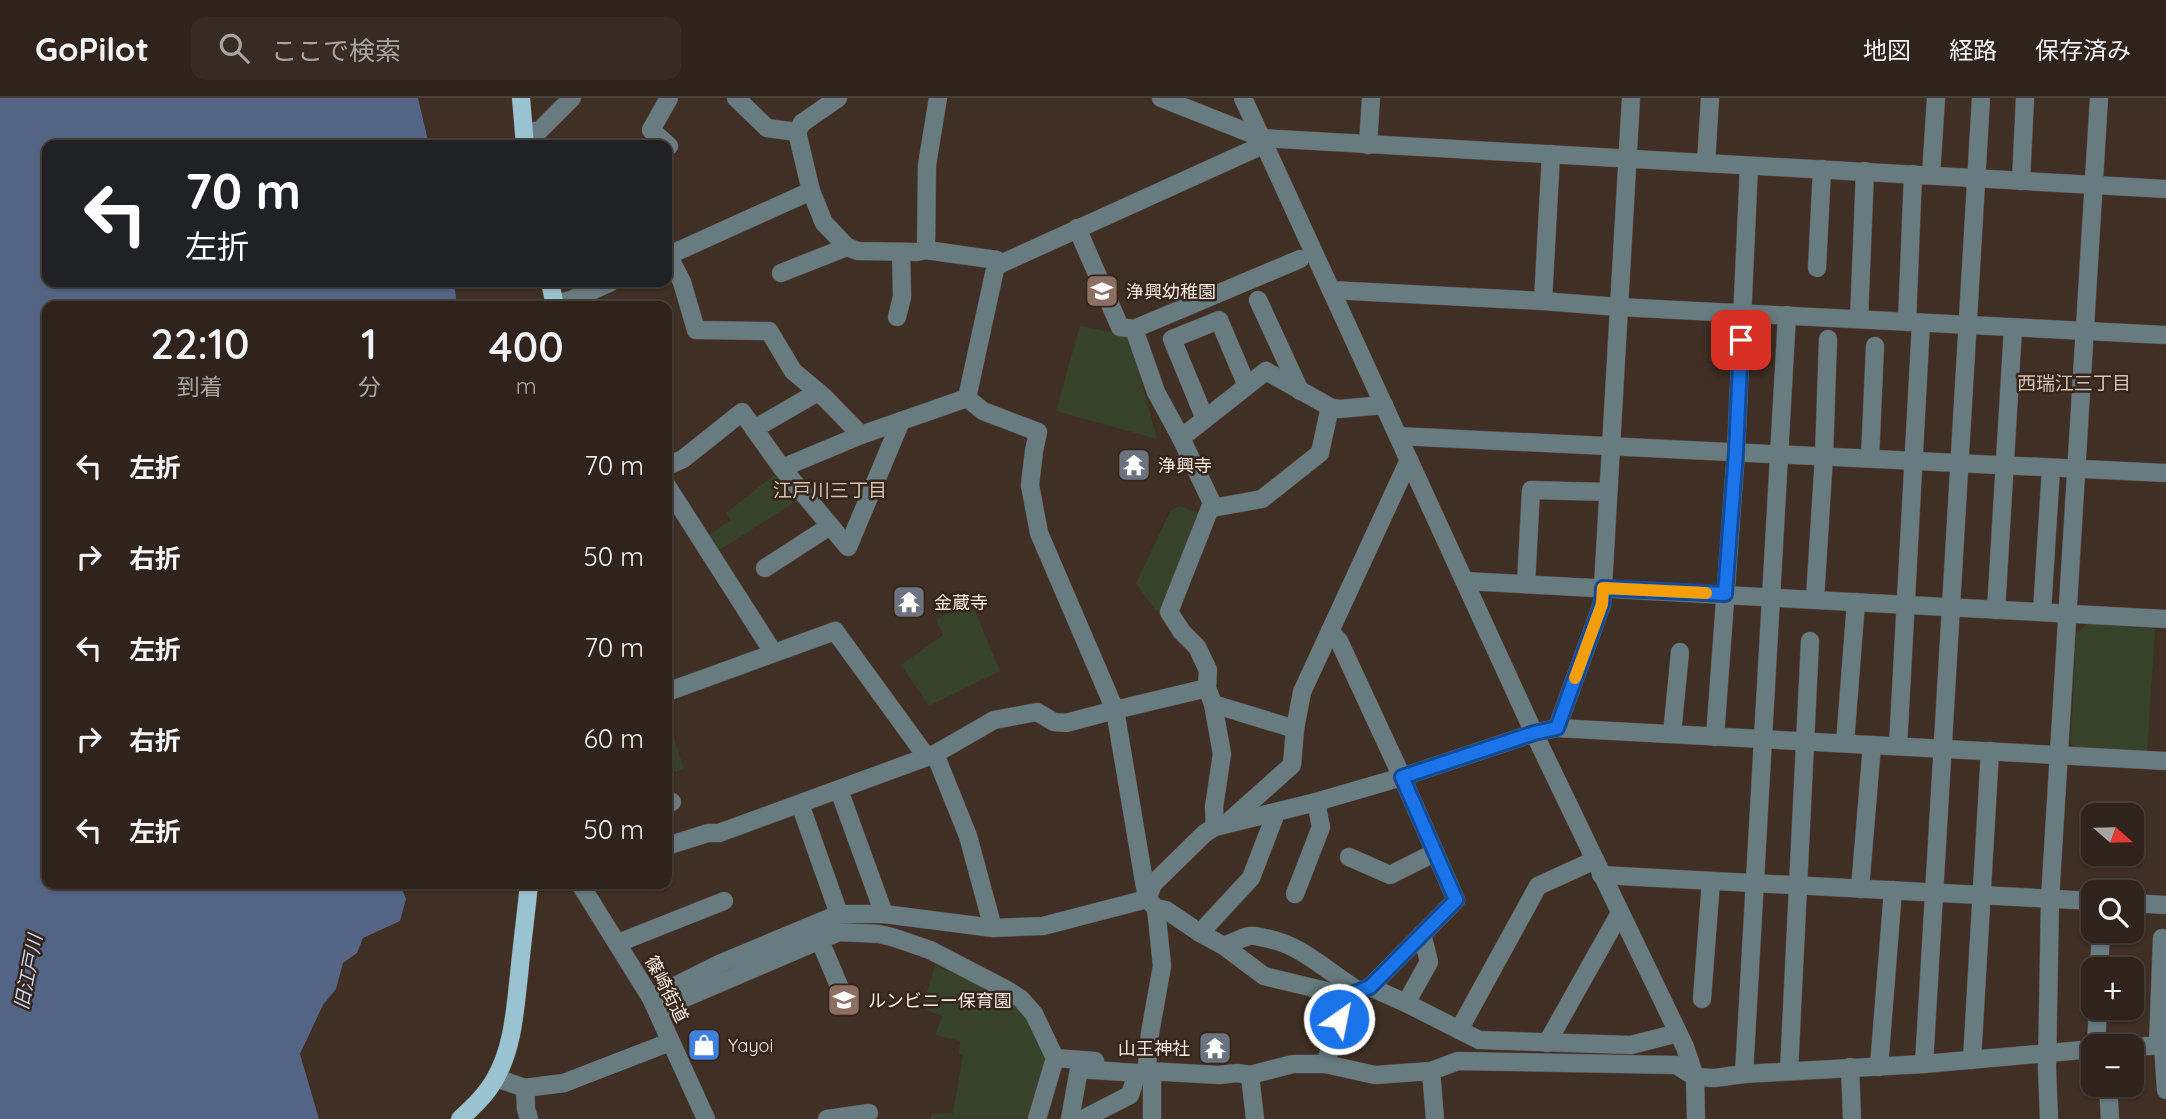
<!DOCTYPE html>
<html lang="ja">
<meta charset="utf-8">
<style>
:root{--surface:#2f231b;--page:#372b24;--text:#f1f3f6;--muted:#a7a4a3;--line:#4a403a}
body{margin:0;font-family:Quicksand,"Noto Sans JP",sans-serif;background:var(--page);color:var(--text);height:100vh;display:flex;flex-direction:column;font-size:26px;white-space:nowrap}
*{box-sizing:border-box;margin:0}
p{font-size:23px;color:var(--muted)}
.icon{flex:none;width:38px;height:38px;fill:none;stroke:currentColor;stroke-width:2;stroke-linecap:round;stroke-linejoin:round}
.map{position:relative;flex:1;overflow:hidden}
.details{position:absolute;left:42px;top:203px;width:630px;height:588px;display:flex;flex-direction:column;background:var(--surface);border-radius:14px;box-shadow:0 2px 5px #0004,0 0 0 2px var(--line)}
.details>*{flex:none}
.banner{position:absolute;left:42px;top:42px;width:630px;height:147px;border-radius:14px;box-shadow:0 2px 5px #0004,0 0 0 2px var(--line);background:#202124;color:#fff;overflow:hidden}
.needle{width:46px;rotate:110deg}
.fabs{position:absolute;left:2081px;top:705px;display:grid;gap:14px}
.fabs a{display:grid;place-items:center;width:63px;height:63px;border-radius:14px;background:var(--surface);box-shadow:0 2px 5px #0004,0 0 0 2px var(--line);font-size:35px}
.pin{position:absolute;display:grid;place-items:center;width:60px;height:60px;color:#fff;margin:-30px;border-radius:14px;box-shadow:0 4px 10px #0006}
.me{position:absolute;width:77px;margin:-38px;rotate:33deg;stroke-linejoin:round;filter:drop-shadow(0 0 5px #0008)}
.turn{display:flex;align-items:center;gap:24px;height:147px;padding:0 28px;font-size:32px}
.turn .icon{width:91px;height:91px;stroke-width:2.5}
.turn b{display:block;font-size:49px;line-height:60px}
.eta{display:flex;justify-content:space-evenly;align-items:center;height:119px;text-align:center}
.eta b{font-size:42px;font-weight:600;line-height:49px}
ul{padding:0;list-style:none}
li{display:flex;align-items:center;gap:21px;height:91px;padding:0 28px}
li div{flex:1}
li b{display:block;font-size:26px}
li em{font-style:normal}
header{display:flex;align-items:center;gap:42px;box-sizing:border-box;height:98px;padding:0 35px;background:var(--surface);border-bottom:2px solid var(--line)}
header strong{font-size:33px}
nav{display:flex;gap:38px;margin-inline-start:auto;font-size:24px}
.search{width:490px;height:63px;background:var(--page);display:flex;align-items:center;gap:18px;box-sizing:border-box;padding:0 24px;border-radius:14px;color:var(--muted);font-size:26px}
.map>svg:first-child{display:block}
</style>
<header>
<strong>GoPilot</strong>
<div class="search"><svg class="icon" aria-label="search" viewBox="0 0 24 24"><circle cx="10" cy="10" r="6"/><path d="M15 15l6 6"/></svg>ここで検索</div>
<nav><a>地図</a><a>経路</a><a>保存済み</a></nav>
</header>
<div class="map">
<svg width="2166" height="1021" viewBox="0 0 2166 1021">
<rect width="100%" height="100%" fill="#3f2f24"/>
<!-- green -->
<g fill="#37422b">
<path d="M1080,228L1129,237L1157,341L1056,313Z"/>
<path d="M779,373L801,400L715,455L705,440L730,422L726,415Z"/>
<path d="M1180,408L1198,415L1161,513L1155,512L1136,485L1171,412Z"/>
<path d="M972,505L1000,573L929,608L901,567L943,537L936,521Z"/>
<path d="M2088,525L2155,531L2147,656L2075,650L2071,645L2076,536Z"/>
<path d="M667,620L684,671L667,676Z"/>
<path d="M935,867L996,895L1013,906L1029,921L1049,970L1039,1021H931V1016L953,1015L963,957L959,956L960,943L935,937L942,918L922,910Z"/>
</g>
<!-- water -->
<path fill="#546484" d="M0,0H418L429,47H47V184H454L457,208H47V786H400L406,801L400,823L363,840L357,855L343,865L336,891L323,907L300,956L319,1021H0Z"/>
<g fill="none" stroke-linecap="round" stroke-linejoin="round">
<defs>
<g id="minor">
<path d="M669,0L651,32L669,48"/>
<path d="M736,0L767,30L797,34"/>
<path d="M1161,0L1262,40L2166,91"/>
<path d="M1243,0L1534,635L1685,949L1695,979L1696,1021"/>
<path d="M524,35L540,32L572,0"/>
<path d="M1368,47L1371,0"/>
<path d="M1706,65L1710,0"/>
<path d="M1931,77L1936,0"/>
<path d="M2021,83L2025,0"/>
<path d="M1077,130L1120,229L1134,231L1156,294L1181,340"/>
<path d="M926,152L927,67L938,0"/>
<path d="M668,157L682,184L696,232L769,233L793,273L824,299L861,337"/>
<path d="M667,158L811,93"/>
<path d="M996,168L1265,46"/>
<path d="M1817,170L1822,71"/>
<path d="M781,175L847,149"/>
<path d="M1331,192L1543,203L1618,209L2166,237"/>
<path d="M1258,202L1300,293"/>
<path d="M1543,203L1551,56"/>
<path d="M555,206L571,202L611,184"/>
<path d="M897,219L902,199L901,154"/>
<path d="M1859,221L1865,73"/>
<path d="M1907,224L1913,76"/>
<path d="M1134,231L1300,161"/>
<path d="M967,300L983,313L1038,334L1034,353L1030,387L1039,435L1115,612L1147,801"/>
<path d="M1205,321L1172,241L1219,222L1247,288"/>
<path d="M754,331L818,294"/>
<path d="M1398,338L2166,375"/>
<path d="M1870,360L1875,248"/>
<path d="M667,368L683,361L742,314L782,370L861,337L967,300L997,162L926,152L917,154L858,153L847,149L824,125L811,93L797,34L802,25L838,0"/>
<path d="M782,370L848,449L901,323"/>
<path d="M667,388L773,554"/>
<path d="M1212,410L1262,401L1320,355L1330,309"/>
<path d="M765,470L830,428"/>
<path d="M1465,483L2166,521"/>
<path d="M1526,486L1531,392L1608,394"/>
<path d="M1815,501L1824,358L1828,241"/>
<path d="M1996,512L2013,230"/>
<path d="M2042,514L2051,370"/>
<path d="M667,594L835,533L926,658"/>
<path d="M1213,606L1295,631"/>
<path d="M1557,630L2166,663"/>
<path d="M1672,636L1680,554"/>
<path d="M1715,639L1736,353L1749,68"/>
<path d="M1845,645L1856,504"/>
<path d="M1898,648L1921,225"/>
<path d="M935,656L968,738L993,830"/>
<path d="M839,692L884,816"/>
<path d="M667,706L672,704"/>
<path d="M800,706L839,816"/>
<path d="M1226,726L1292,667L1295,631L1302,594L1409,362"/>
<path d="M1215,729L1214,709L1222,656L1213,606L1207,590L1208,572L1197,549L1182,534L1169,514L1212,405L1181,340L1266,273L1330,309L1339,311L1384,307"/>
<path d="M667,748L708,735H719L935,656L994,622L1037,614L1054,624L1066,625L1115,612L1207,590"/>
<path d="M1349,759L1390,777L1434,755"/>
<path d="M1601,777L2093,803"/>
<path d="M580,786L651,900L706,1021"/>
<path d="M1860,791L1872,647"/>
<path d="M1295,796L1321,729L1316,704"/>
<path d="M1147,801L1153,786L1205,735L1215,729L1316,704L1402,679L1534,635L1557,630L1602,506L1631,0"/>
<path d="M2132,805L2166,807"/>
<path d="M815,831L842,895"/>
<path d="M1200,835L1251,780L1276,715"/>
<path d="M618,845L724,803"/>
<path d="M1224,848C1232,845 1241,840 1249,838C1254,837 1260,839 1265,840C1303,847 1327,874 1359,893"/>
<path d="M2099,872L2101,833"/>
<path d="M1370,889L1406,905L1479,942L1631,947L1678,935"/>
<path d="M651,900L719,866L839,816H884L993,830L1043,828L1147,801L1156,810L1166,812L1200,835L1224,848L1264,878L1347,898L1370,889L1456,802L1402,679L1339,543L1330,533"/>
<path d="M1702,901L1711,783"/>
<path d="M1406,905L1429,864L1422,836"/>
<path d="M666,908L839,834L879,836L892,839L930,852L1007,892L1021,901L1034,916L1055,960L1095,963"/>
<path d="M1459,932L1538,788L1595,762"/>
<path d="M1547,945L1620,815"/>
<path d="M2158,947L2162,840"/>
<path d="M2163,947L2166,992"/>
<path d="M2096,948L2098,910"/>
<path d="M2132,949L2166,947"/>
<path d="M1972,962L1990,653"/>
<path d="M1325,966L1347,898"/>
<path d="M1924,966L1981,0"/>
<path d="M1850,969L1852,1021"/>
<path d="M1879,969L1893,792"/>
<path d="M1431,973L1435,1021"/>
<path d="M1789,973L1810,543"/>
<path d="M1744,976L1787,217"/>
<path d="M1250,977L1255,1021"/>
<path d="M496,980L525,990L564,985L670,944"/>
<path d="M2108,987L2110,1021"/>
<path d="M525,990L526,1011L529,1021"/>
<path d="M827,1021L869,1015"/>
<path d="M1037,1021L1055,960"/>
<path d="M1070,1021L1079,971L1137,975L1148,973L1219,977L1237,975L1250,977L1293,966H1325L1375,977L1431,973L1458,963L1676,967L1695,979L1714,980L1744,976L1924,966L2093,951"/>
<path d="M1083,1021L1130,997L1137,975"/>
<path d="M1152,1021V980L1148,973L1147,967L1150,935L1162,868L1156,810"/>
<path d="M2049,1021L2047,970L2050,801L2099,0"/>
</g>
<g id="major">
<path d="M521,0L525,47"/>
<path d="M550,184L555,208"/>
<path d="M460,1021C473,1009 486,997 495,981C513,950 515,912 519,877C522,846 526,816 529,786"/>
</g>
</defs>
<!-- minor casing -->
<use href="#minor" stroke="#5c4d43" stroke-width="19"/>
<!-- major casing -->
<use href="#major" stroke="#5c4d43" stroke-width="19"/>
<!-- minor -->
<use href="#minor" stroke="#677b81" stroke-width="18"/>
<!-- major -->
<use href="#major" stroke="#99c3d0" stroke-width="18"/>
</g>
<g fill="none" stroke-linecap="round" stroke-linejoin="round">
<defs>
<path id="route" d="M1339,921L1347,898L1370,889L1456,802L1402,679L1534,635L1557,630L1602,506L1603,490L1725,496L1736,354L1741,242"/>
</defs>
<!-- route casing -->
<use href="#route" stroke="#114b97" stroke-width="18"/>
<!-- route -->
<use href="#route" stroke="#1a73e8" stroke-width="12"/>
<!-- slow -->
<path stroke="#f59e0b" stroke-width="12" d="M1575,580L1602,506L1603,490L1706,495"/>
</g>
<!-- icons -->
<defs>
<symbol id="school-square" viewBox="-11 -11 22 22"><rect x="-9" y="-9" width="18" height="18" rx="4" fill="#8d6e63" stroke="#35251a"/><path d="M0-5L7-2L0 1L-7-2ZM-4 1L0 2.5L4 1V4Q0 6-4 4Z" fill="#fff"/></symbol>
<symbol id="temple-square" viewBox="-11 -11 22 22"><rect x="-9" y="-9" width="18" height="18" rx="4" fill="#6b7280" stroke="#35251a"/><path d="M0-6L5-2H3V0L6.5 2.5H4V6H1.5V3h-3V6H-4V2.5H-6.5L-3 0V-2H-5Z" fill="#fff"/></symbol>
<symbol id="shop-square" viewBox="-11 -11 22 22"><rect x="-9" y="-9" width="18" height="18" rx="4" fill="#3f7fe0" stroke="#35251a"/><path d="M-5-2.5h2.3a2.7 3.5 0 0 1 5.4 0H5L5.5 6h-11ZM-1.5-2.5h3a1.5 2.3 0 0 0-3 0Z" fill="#fff"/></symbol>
</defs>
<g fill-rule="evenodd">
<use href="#school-square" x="1083" y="174" width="38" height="38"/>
<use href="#temple-square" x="1115" y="348" width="38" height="38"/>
<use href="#temple-square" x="890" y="485" width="38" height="38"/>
<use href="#school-square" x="825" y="883" width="38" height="38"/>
<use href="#shop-square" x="685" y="928" width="38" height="38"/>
<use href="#temple-square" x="1196" y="931" width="38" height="38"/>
</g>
<g text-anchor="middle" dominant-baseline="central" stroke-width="5" stroke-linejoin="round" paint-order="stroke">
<!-- poi labels -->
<g font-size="18" fill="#f7ebe4" stroke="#35251a" text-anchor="start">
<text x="1126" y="193">浄興幼稚園</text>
<text x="1158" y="367">浄興寺</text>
<text x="934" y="504">金蔵寺</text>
<text x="868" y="902">ルンビニー保育園</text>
<text x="728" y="947">Yayoi</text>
<text x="1190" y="950" text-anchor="end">山王神社</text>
</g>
<!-- street labels -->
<g font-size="18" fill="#f7ebe4" stroke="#35251a">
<text transform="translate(667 891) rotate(63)">篠崎街道</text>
</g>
<!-- neighbourhood labels -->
<g font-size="19" fill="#d5c0b3" stroke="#35251a">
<text x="2074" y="285">西瑞江三丁目</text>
<text x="830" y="392">江戸川三丁目</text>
</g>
<!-- water labels -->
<g font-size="19" font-style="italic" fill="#c6d8fa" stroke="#35251a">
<text transform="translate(28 874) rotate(-79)">旧江戸川</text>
</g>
</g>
</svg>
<div class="fabs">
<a><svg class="needle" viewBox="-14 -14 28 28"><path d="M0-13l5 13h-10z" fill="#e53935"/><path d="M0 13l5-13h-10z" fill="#a7a4a3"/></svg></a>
<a><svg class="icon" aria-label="search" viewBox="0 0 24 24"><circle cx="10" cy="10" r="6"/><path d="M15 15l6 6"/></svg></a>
<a>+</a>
<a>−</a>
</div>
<div class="pin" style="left:1741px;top:242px;background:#d93025"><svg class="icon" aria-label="arrive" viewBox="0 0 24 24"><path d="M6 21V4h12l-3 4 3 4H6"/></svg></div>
<svg class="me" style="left:1339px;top:921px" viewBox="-20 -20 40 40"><circle r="17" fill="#1a73e8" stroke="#fff" stroke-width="3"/><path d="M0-11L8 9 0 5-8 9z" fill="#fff"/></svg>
<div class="banner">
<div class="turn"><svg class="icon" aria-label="left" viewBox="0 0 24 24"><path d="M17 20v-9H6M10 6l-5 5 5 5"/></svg><div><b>70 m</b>左折</div></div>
</div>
<section class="details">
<div class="eta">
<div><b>22:10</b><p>到着</p></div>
<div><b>1</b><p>分</p></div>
<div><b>400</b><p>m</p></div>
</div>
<ul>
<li><svg class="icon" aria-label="left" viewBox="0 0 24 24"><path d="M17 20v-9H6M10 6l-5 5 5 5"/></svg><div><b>左折</b></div><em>70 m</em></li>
<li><svg class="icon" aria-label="right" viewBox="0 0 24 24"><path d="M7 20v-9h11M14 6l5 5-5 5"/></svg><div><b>右折</b></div><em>50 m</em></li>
<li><svg class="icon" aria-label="left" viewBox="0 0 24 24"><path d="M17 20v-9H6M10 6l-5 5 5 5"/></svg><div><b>左折</b></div><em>70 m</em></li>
<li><svg class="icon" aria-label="right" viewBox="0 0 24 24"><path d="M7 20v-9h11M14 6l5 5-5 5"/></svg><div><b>右折</b></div><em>60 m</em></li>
<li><svg class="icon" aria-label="left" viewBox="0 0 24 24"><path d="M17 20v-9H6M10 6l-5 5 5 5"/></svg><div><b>左折</b></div><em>50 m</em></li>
</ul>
</section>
</div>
